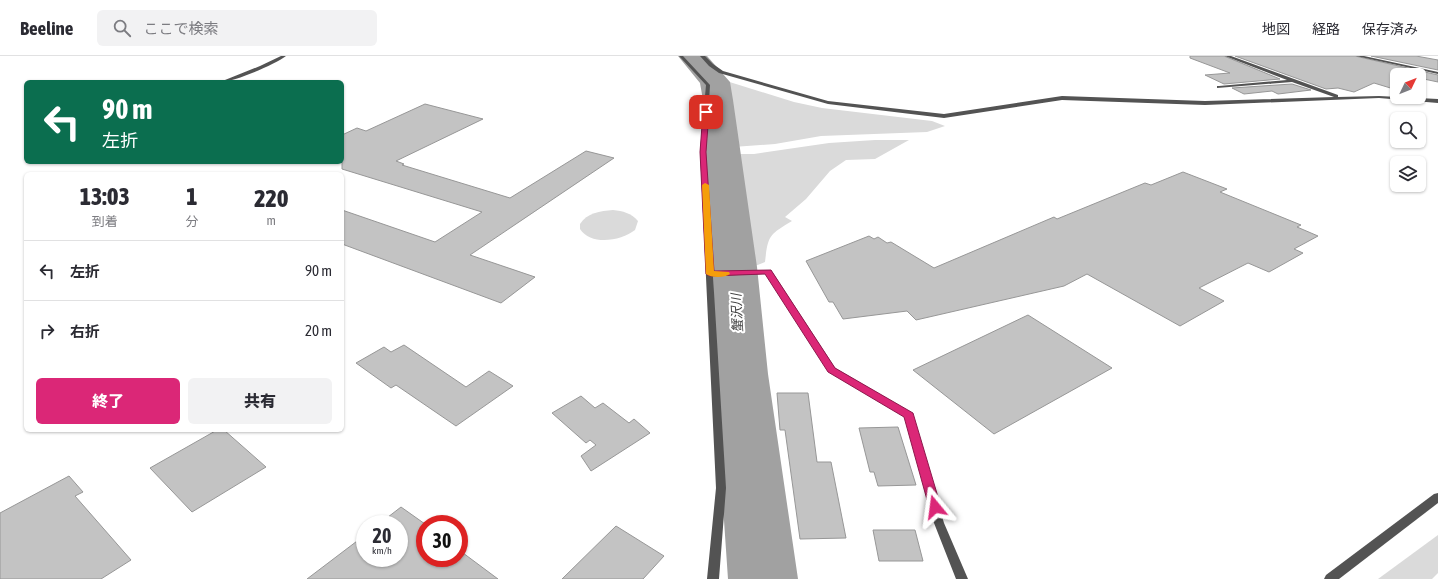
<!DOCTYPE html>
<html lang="ja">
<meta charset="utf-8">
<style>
:root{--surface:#fff;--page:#f2f2f3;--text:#2b2b33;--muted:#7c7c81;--line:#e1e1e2;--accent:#db2777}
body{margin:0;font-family:"Asap Condensed","Noto Sans JP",sans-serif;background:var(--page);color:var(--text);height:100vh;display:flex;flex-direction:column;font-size:15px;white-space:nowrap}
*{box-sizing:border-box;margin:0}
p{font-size:13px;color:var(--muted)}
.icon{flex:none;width:22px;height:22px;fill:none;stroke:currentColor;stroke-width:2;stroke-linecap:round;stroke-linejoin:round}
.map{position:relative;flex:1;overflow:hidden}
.sheet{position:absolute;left:24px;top:116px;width:320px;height:260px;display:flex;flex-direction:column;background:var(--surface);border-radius:6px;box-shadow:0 1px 3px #0004}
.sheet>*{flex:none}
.top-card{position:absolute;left:24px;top:24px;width:320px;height:84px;border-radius:6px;box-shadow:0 1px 3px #0004;background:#0b6e4f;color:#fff;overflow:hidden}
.needle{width:26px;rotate:47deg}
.fabs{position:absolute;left:1390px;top:12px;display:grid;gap:8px}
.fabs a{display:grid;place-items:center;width:36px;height:36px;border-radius:6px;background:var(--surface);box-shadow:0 1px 3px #0004;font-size:20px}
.speed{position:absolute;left:356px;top:459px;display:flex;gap:8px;font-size:20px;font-weight:700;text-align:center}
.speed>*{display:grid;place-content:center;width:52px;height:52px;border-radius:50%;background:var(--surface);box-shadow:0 1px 3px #0004;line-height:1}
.speed small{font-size:10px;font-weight:400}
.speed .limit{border:6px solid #d22;background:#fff;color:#111}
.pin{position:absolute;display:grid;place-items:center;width:34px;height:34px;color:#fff;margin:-17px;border-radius:8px;box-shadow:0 2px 6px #0006}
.me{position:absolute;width:44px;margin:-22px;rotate:344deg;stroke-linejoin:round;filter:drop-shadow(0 0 3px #0008)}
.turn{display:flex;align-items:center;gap:14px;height:84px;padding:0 12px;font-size:18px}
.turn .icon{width:52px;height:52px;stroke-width:2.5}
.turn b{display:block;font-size:28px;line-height:34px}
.eta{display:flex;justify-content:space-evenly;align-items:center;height:68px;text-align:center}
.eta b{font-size:24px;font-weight:800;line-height:28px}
.button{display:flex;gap:8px;margin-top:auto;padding:8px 12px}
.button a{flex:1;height:46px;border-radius:6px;background:var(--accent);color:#fff;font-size:16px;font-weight:800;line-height:46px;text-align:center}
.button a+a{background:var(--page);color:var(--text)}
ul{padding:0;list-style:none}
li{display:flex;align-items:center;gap:12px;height:60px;padding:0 12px;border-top:1px solid var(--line)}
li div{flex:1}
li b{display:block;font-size:15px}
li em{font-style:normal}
header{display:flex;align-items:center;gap:24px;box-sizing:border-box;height:56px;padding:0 20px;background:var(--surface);border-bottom:1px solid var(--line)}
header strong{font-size:19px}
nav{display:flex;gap:22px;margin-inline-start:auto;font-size:14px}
.search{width:280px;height:36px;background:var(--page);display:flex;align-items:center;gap:10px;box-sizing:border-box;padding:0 14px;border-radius:6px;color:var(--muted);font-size:15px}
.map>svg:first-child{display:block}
</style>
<header>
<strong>Beeline</strong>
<div class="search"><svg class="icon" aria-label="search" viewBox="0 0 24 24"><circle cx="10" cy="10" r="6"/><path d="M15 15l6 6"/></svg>ここで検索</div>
<nav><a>地図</a><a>経路</a><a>保存済み</a></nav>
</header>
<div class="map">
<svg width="1438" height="523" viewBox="0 0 1438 523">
<rect width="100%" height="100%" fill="#fff"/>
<!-- green -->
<g fill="#dadada">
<path d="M720,23L794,46L822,52L932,65L945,70L927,76L821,80L775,88L733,91L726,35Z"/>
<path d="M875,84H909L875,103L846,104L830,115L806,143L785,161L792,165C769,179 768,179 765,206L755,210L746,211L733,98H754L829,87Z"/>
<path d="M613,154C623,155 631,157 638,165L635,174C621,185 591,190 580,173V168C587,157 600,155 613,154Z"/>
<path d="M1438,479V517L1432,523H1378Z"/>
</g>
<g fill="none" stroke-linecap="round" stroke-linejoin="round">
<!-- river -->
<path fill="#a1a1a1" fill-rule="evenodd" d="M678,0H707L730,26L733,44L757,211L768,318L798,523H728L714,318L713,211L703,44L700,27Z"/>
</g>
<!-- building -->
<g fill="#c3c3c3" stroke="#979797">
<path d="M1190,0H1224L1280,23L1224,28L1205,19L1230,17L1190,2Z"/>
<path d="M1235,0H1355L1438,19V26L1419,22V19L1397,18V34L1374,27L1354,36L1338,32L1326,33Z"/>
<path d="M1371,0H1416L1438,4V14Z"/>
<path d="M1292,28L1311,34L1278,38L1272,35L1244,38L1232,32Z"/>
<path d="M425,48L483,63L396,105L404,108L402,109L510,142L586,95L614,102L470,199L535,221L501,247L342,188V154L435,186L482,156L342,113V79L357,72L366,75Z"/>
<path d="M1183,116L1227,133L1220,136L1301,169L1297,171L1318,180L1294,193L1303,197L1269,216L1248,207L1199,232L1224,245L1180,270L1087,218L1064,230L916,264L907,255L843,263L833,246H829L806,205L869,180L874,183L878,181L887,187L891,186L934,212L1054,161L1057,163L1145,127L1151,129Z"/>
<path d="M1028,259L1112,312L994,378L913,314Z"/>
<path d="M404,289L466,331L489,315L513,330L456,370L396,329L391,332L356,307L384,291L391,296Z"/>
<path d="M777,337H808L817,406H831L846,482L800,483L785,374H780Z"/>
<path d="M581,340L595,352L603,347L629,367L634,363L650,377L591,415L581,400L596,389L590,384L586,387L552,357Z"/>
<path d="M898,371L916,429L878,430L874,416H870L859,372Z"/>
<path d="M217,374H224L266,411L192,456L150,412Z"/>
<path d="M69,420L83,436L75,440L131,504L101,523H0V457Z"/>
<path d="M401,451L425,468V502H459V494L498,523H307L365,479V502H399V468H379Z"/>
<path d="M616,470L664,500L643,523H562Z"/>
<path d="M873,474H915L923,505H879Z"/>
</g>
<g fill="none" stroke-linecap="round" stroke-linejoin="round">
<!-- street -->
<g fill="#535353" fill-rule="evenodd">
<path d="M281,0H286C274,9 234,26 220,26L260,10Z"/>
<path d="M679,0H683L710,29L706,95L713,216L771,214L835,312L912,357L944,467L968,523H956L934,467L905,361L829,316L766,218L713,220L726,432L719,523H707L716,432L700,95L706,29Z"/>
<path d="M700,0H705L713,8L723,15L828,45L944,58L1062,40L1205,45L1334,41L1292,26L1217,32V30H1219L1287,24L1225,0H1231L1338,39V41L1379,40L1438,43V47L1379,42L1205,49L1062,44L944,62L828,48L719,17L709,10Z"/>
<path d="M1356,0H1364L1438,16V18Z"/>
<path d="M1438,437V447L1339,523H1324L1326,519L1434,438Z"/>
</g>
</g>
<!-- route -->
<path fill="#db2777" stroke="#8e194d" d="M706,54L709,56L706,96L714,215L771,214L835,312L913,357L941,451L939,455L935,456L931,455L929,451L904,361L828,316L765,218L710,220L706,218L700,96L703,56Z"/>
<!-- slow -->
<path fill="#f59e0b" d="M705,127L709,129L714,215L729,216L730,218C725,222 711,222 706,218L702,129Z"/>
<g text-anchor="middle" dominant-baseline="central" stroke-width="4" stroke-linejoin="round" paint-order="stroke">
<!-- water labels -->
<g font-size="13" font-style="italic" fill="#424242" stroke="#fff">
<text transform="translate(737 257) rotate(-93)">蟹沢川</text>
</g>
</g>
</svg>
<div class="fabs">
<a><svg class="needle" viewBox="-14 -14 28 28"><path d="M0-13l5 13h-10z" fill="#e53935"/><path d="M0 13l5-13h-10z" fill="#7c7c81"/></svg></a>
<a><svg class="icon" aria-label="search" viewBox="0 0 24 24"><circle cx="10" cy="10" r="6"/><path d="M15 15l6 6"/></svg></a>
<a><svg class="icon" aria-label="layers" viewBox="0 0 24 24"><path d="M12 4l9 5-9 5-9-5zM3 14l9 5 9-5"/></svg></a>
</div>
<div class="speed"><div>20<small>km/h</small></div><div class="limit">30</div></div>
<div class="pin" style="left:706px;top:56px;background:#d93025"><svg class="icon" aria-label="arrive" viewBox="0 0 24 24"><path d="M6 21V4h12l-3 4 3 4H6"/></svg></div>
<svg class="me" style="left:935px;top:451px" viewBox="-20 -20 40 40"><path d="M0-17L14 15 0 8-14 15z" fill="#db2777" stroke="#fff" stroke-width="4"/></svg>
<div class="top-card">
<div class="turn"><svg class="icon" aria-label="left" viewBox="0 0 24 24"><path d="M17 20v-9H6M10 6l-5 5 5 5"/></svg><div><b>90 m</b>左折</div></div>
</div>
<section class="sheet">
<div class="eta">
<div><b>13:03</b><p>到着</p></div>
<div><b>1</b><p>分</p></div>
<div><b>220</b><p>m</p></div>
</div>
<ul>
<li><svg class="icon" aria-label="left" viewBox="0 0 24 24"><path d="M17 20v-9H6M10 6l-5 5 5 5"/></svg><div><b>左折</b></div><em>90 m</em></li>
<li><svg class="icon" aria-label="right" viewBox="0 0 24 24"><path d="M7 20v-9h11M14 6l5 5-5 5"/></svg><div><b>右折</b></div><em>20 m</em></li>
</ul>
<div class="button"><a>終了</a><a>共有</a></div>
</section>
</div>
